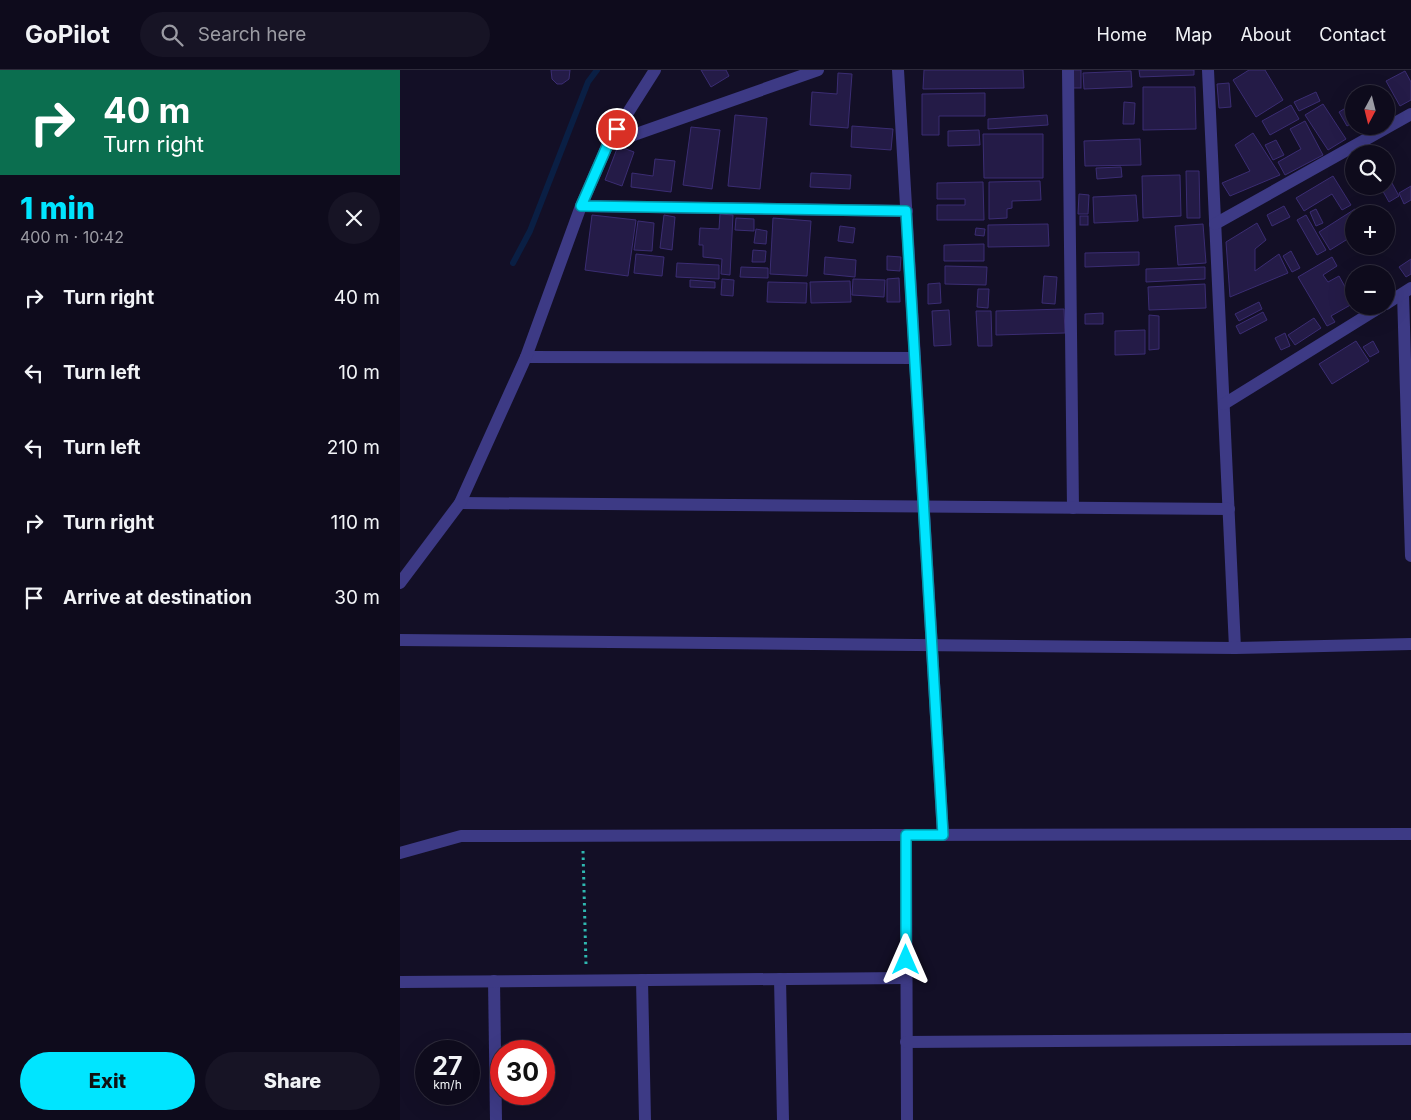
<!DOCTYPE html>
<meta charset="utf-8">
<style>
:root{--surface:#0e0b1c;--page:#171425;--text:#f1f3f6;--muted:#9b9ba3;--line:#2e2b3b;--accent:#00e5ff}
body{margin:0;font-family:Inter,sans-serif;background:var(--page);color:var(--text);height:100vh;display:flex;flex-direction:column;font-size:19px;white-space:nowrap}
*{box-sizing:border-box;margin:0}
p{font-size:16px;color:var(--muted)}
.icon{flex:none;width:28px;height:28px;fill:none;stroke:currentColor;stroke-width:2;stroke-linecap:round;stroke-linejoin:round}
.map{position:relative;flex:1;overflow:hidden}
.sheet{display:flex;flex-direction:column;background:var(--surface);width:400px}
.sheet>*{flex:none}
.banner{background:#0b6e4f;color:#fff;overflow:hidden}
.needle{width:32px;rotate:187deg}
.tools{position:absolute;left:945px;top:15px;display:grid;gap:10px}
.tools a{display:grid;place-items:center;width:50px;height:50px;border-radius:50%;background:var(--surface);box-shadow:0 5px 20px #0002,0 0 0 1px var(--line);font-size:25px}
.speed{position:absolute;left:15px;top:970px;display:flex;gap:10px;font-size:25px;font-weight:700;text-align:center}
.speed>*{display:grid;place-content:center;width:65px;height:65px;border-radius:50%;background:var(--surface);box-shadow:0 5px 20px #0002,0 0 0 1px var(--line);line-height:1}
.speed small{font-size:12px;font-weight:400}
.speed .limit{border:8px solid #d22;background:#fff;color:#111}
.pin{position:absolute;display:grid;place-items:center;width:42px;height:42px;color:#fff;margin:-21px;border:2px solid #fff;border-radius:50%;box-shadow:0 1px 5px #0007}
.me{position:absolute;width:55px;margin:-28px;rotate:0deg;stroke-linejoin:round;filter:drop-shadow(0 0 4px #0008)}
.turn{display:flex;align-items:center;gap:18px;height:105px;padding:0 20px;font-size:22px}
.turn .icon{width:65px;height:65px;stroke-width:2.5}
.turn b{display:block;font-size:35px;line-height:42px}
.round{display:grid;place-items:center;flex:none;width:52px;height:52px;border-radius:26px;background:var(--page)}
.headline{display:flex;align-items:center;justify-content:space-between;height:85px;padding:0 20px}
h1{font-size:30px;font-weight:800;line-height:38px;color:var(--accent)}
.button{display:flex;gap:10px;margin-top:auto;padding:10px 20px}
.button a{flex:1;height:58px;border-radius:30px;background:var(--accent);color:#111;font-size:20px;font-weight:800;line-height:58px;text-align:center}
.button a+a{background:var(--page);color:var(--text)}
ul{padding:0;list-style:none}
li{display:flex;align-items:center;gap:15px;height:75px;padding:0 20px}
li div{flex:1}
li b{display:block;font-size:19px}
li em{font-style:normal}
header{display:flex;align-items:center;gap:30px;box-sizing:border-box;height:70px;padding:0 25px;background:var(--surface);border-bottom:1px solid var(--line)}
header strong{font-size:24px}
nav{display:flex;gap:28px;margin-inline-start:auto;font-size:18px}
.search{width:350px;height:45px;background:var(--page);display:flex;align-items:center;gap:12px;box-sizing:border-box;padding:0 18px;border-radius:28px;color:var(--muted);font-size:19px}
main{display:flex;flex:1;min-height:0}
.map>svg:first-child{display:block}
</style>
<header>
<strong>GoPilot</strong>
<div class="search"><svg class="icon" aria-label="search" viewBox="0 0 24 24"><circle cx="10" cy="10" r="6"/><path d="M15 15l6 6"/></svg>Search here</div>
<nav><a>Home</a><a>Map</a><a>About</a><a>Contact</a></nav>
</header>
<main>
<section class="sheet">
<div class="banner">
<div class="turn"><svg class="icon" aria-label="right" viewBox="0 0 24 24"><path d="M7 20v-9h11M14 6l5 5-5 5"/></svg><div><b>40 m</b>Turn right</div></div>
</div>
<div class="headline"><div><h1>1 min</h1><p>400 m · 10:42</p></div><a class="round"><svg class="icon" aria-label="close" viewBox="0 0 24 24"><path d="M6 6l12 12M18 6L6 18"/></svg></a></div>
<ul>
<li><svg class="icon" aria-label="right" viewBox="0 0 24 24"><path d="M7 20v-9h11M14 6l5 5-5 5"/></svg><div><b>Turn right</b></div><em>40 m</em></li>
<li><svg class="icon" aria-label="left" viewBox="0 0 24 24"><path d="M17 20v-9H6M10 6l-5 5 5 5"/></svg><div><b>Turn left</b></div><em>10 m</em></li>
<li><svg class="icon" aria-label="left" viewBox="0 0 24 24"><path d="M17 20v-9H6M10 6l-5 5 5 5"/></svg><div><b>Turn left</b></div><em>210 m</em></li>
<li><svg class="icon" aria-label="right" viewBox="0 0 24 24"><path d="M7 20v-9h11M14 6l5 5-5 5"/></svg><div><b>Turn right</b></div><em>110 m</em></li>
<li><svg class="icon" aria-label="arrive" viewBox="0 0 24 24"><path d="M6 21V4h12l-3 4 3 4H6"/></svg><div><b>Arrive at destination</b></div><em>30 m</em></li>
</ul>
<div class="button"><a>Exit</a><a>Share</a></div>
</section>
<div class="map">
<svg width="1011" height="1050" viewBox="0 0 1011 1050">
<rect width="100%" height="100%" fill="#130f26"/>
<g fill="none" stroke-linecap="round" stroke-linejoin="round">
<!-- stream -->
<path stroke="#0a1f44" stroke-width="6" d="M113,193L130,161L188,12L197,0"/>
</g>
<!-- building -->
<g fill="#241b47" stroke="#3b2d73">
<path d="M151,0H170L169,9L162,14H157L152,9Z"/>
<path d="M301,0H326L329,6L311,17Z"/>
<path d="M524,0H623L624,18L523,19Z"/>
<rect x="672" y="0" width="9" height="18"/>
<path d="M739,0H794V5L740,7Z"/>
<path d="M849,0H865L883,30L856,47L833,10Z"/>
<path d="M731,1L732,17L684,19L683,3Z"/>
<path d="M1005,1L1011,12V30L1000,36L986,11Z"/>
<path d="M438,3L452,4L448,58L410,55L412,22L437,24Z"/>
<path d="M829,13L831,37L819,38L817,14Z"/>
<path d="M743,17H795L796,59L743,60Z"/>
<path d="M916,22L920,31L899,41L894,32Z"/>
<path d="M585,23V46H539V65H522V24Z"/>
<path d="M724,32L735,33L734,54H723Z"/>
<path d="M923,34L946,69L928,80L905,45Z"/>
<path d="M891,35L899,49L870,65L862,51Z"/>
<path d="M949,36L954,45V52L947,56L939,42Z"/>
<path d="M335,45L367,48L360,119L328,116Z"/>
<path d="M647,45L648,55L588,59V49Z"/>
<path d="M905,51L923,85L885,105L878,92L901,79L890,59Z"/>
<path d="M452,56L493,59L491,80L451,77Z"/>
<path d="M291,57L320,60L312,119L283,115Z"/>
<path d="M579,60L580,75L548,76V61Z"/>
<path d="M853,63L880,105L830,126L822,113L850,101L835,75Z"/>
<path d="M583,64H643V108H584Z"/>
<path d="M740,69L741,95L685,96L684,71Z"/>
<path d="M876,70L884,85L873,90L865,75Z"/>
<path d="M218,76L234,82L222,116L205,110Z"/>
<path d="M255,89L275,91L271,122L231,117L232,103L253,106Z"/>
<path d="M721,97L722,107L697,109L696,98Z"/>
<path d="M786,101H799L800,148H787Z"/>
<path d="M411,103L451,105L450,119L410,117Z"/>
<path d="M987,104L999,126L989,132L980,116H986Z"/>
<path d="M780,105L781,146L743,148L742,106Z"/>
<path d="M933,106L951,135L942,140L932,124L904,141L896,128Z"/>
<path d="M640,111L641,130L612,131V138L607,139V148L589,149V112Z"/>
<path d="M583,112L584,150H537V135H565V129H537V113Z"/>
<path d="M1011,116V130L1004,134L999,123Z"/>
<path d="M679,124L689,125L688,144H678Z"/>
<path d="M736,125L738,151L694,153L693,127Z"/>
<path d="M884,136L890,147L872,156L867,145Z"/>
<path d="M916,139L923,153L916,156L910,142Z"/>
<path d="M955,139L957,144H954V165L930,180L919,162Z"/>
<path d="M320,144L333,145L330,205L321,204L322,189L303,187V175H299L300,158L319,159Z"/>
<path d="M192,145L236,150L228,206L185,200Z"/>
<path d="M264,145L275,147L272,180L260,178Z"/>
<path d="M906,145L926,180L917,185L897,150Z"/>
<rect x="680" y="146" width="8" height="9"/>
<path d="M336,148L354,149V161L335,160Z"/>
<path d="M373,148L411,151L407,206L370,204Z"/>
<path d="M238,151L254,153L252,181L234,180Z"/>
<path d="M857,153L866,170L855,179V201L879,184L888,203L830,227L826,172Z"/>
<path d="M648,154L649,176L588,177V155Z"/>
<path d="M803,154L806,193L778,195L775,156Z"/>
<path d="M440,156L455,158L453,173L438,171Z"/>
<path d="M576,158L585,159L584,166L575,165Z"/>
<path d="M356,159L367,161L366,174L354,173Z"/>
<path d="M584,174V191H544V175Z"/>
<path d="M353,180L366,181L365,192H352Z"/>
<path d="M891,181L900,198L892,202L883,186Z"/>
<path d="M739,182V195L685,197V183Z"/>
<path d="M236,184L264,187L262,206L234,203Z"/>
<path d="M487,186L501,187L500,201L487,200Z"/>
<path d="M425,187L456,190L455,207L424,204Z"/>
<path d="M932,187L937,196L923,205L928,212L939,206L954,233L931,246L935,252L927,256L898,207Z"/>
<path d="M1011,189V204L1006,207L999,197Z"/>
<path d="M277,193L319,195V209L276,207Z"/>
<path d="M545,196L587,197L586,215L545,214Z"/>
<path d="M341,197L368,198V208L340,207Z"/>
<path d="M805,197V209L746,212V199Z"/>
<path d="M644,206L657,207L655,234L642,233Z"/>
<path d="M499,208L500,232H487V209Z"/>
<path d="M322,209L334,210L333,226L321,225Z"/>
<path d="M453,209L485,210L484,227L452,225Z"/>
<path d="M290,210L315,212V218L290,217Z"/>
<path d="M450,211L451,232L411,233L410,212Z"/>
<path d="M368,212L407,213L406,233L367,232Z"/>
<path d="M540,213L541,233L528,234V214Z"/>
<path d="M805,214L806,238L749,240L748,217Z"/>
<path d="M578,219H589L588,238L577,237Z"/>
<path d="M859,232L862,239L839,251L835,244Z"/>
<path d="M664,239L665,263L596,265V241Z"/>
<path d="M549,240L551,275L534,276L532,241Z"/>
<path d="M576,241H591L592,276H578Z"/>
<path d="M863,242L867,250L840,264L836,256Z"/>
<path d="M703,243V254H685V244Z"/>
<path d="M749,245L759,246V279L749,280Z"/>
<path d="M914,248L921,258L895,275L888,265Z"/>
<path d="M745,260V284L715,285V261Z"/>
<path d="M885,263L890,276L881,280L875,268Z"/>
<path d="M956,271L969,291L932,314L919,294Z"/>
<path d="M973,271L979,282L970,287L963,277Z"/>
</g>
<g fill="none" stroke-linecap="round" stroke-linejoin="round">
<!-- path -->
<path stroke="#2fb8b0" stroke-width="3" stroke-dasharray="2.5 4" stroke-linecap="butt" d="M183,781L186,895"/>
<!-- street -->
<g stroke="#3d3a85" stroke-width="12">
<path d="M498,0L543,765"/>
<path d="M668,0L673,438"/>
<path d="M808,0L835,578"/>
<path d="M208,74L418,0"/>
<path d="M181,136L507,141"/>
<path d="M815,154L1011,44"/>
<path d="M1003,224L1011,486"/>
<path d="M986,234L1011,218"/>
<path d="M126,287L515,288"/>
<path d="M824,334L982,236"/>
<path d="M60,433L829,439"/>
<path d="M0,513L60,433L126,287L181,136L208,74L255,0"/>
<path d="M0,570L835,578L1011,574"/>
<path d="M506,765L507,1050"/>
<path d="M0,783L61,766L1011,764"/>
<path d="M380,909L383,1050"/>
<path d="M242,910L245,1050"/>
<path d="M94,911L96,1050"/>
<path d="M0,912L506,908"/>
<path d="M506,972L1011,969"/>
</g>
</g>
<g fill="none" stroke-linecap="round" stroke-linejoin="round">
<defs>
<path id="route" d="M217,59L208,74L181,136L506,141L543,765H506V890"/>
</defs>
<!-- route casing -->
<use href="#route" stroke="#0095a6" stroke-width="12"/>
<!-- route -->
<use href="#route" stroke="#00e5ff" stroke-width="9"/>
</g>
</svg>
<div class="tools">
<a><svg class="needle" viewBox="-14 -14 28 28"><path d="M0-13l5 13h-10z" fill="#e53935"/><path d="M0 13l5-13h-10z" fill="#9b9ba3"/></svg></a>
<a><svg class="icon" aria-label="search" viewBox="0 0 24 24"><circle cx="10" cy="10" r="6"/><path d="M15 15l6 6"/></svg></a>
<a>+</a>
<a>−</a>
</div>
<div class="speed"><div>27<small>km/h</small></div><div class="limit">30</div></div>
<div class="pin" style="left:217px;top:59px;background:#d93025"><svg class="icon" aria-label="arrive" viewBox="0 0 24 24"><path d="M6 21V4h12l-3 4 3 4H6"/></svg></div>
<svg class="me" style="left:506px;top:890px" viewBox="-20 -20 40 40"><path d="M0-17L14 15 0 8-14 15z" fill="#00e5ff" stroke="#fff" stroke-width="4"/></svg>
</div>
</main>
